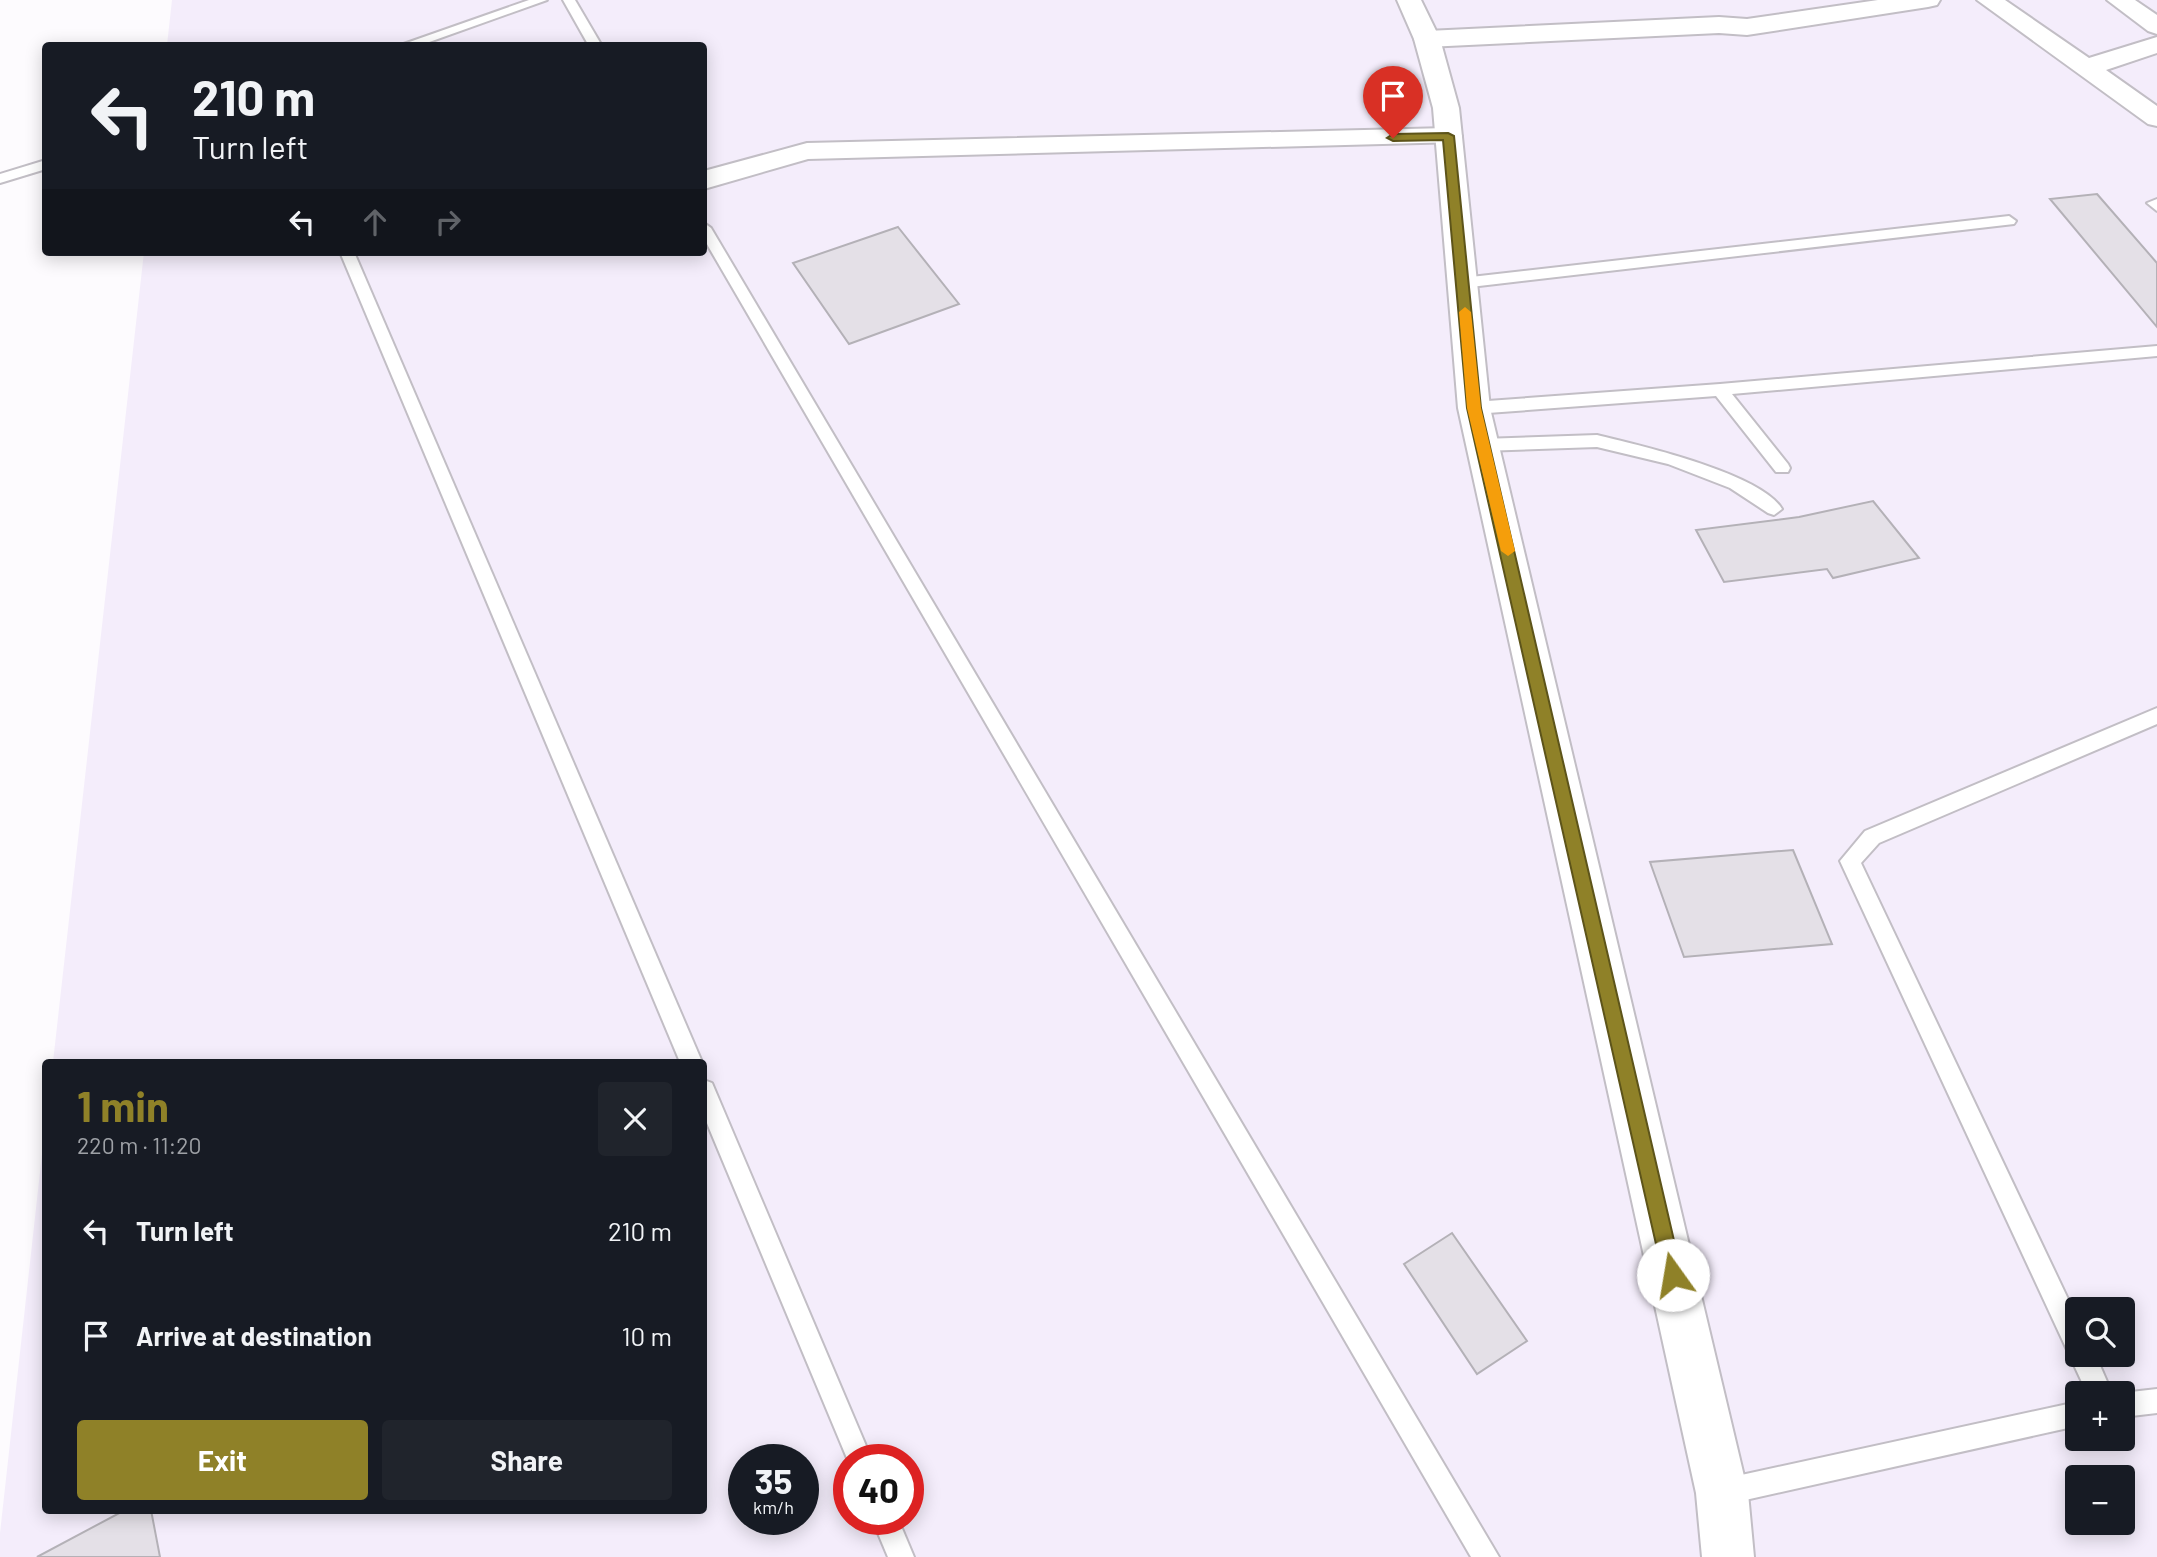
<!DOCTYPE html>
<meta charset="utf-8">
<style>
:root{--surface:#171b24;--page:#20242c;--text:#f1f3f6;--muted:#9ea1a6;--accent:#8f8128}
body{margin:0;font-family:Barlow,sans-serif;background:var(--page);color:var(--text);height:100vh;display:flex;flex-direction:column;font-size:26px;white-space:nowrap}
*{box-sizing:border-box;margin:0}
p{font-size:23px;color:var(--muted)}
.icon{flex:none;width:38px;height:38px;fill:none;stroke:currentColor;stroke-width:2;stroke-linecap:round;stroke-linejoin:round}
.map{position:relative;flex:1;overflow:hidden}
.sheet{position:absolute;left:42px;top:1059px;width:665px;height:455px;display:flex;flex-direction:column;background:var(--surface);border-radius:7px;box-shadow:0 4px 18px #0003}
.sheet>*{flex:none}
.guide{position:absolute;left:42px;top:42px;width:665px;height:214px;border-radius:7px;box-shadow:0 4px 18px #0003;background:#171b24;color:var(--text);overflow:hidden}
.controls{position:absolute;left:2065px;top:1297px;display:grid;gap:14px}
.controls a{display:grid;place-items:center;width:70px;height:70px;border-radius:7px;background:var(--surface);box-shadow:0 4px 18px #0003;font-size:35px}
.speed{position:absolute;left:728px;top:1444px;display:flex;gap:14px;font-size:35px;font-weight:700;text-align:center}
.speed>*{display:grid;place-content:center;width:91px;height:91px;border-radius:50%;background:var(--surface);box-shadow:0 4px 18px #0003;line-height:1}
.speed small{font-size:18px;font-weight:400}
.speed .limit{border:10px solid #d22;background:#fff;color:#111}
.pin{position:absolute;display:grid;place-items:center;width:60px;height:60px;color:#fff;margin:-72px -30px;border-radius:50% 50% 50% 0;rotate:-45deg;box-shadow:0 0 7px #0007}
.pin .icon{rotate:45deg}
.me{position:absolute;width:77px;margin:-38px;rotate:347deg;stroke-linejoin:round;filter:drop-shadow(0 0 5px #0008)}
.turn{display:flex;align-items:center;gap:24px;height:147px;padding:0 35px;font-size:32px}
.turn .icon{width:91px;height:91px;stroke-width:2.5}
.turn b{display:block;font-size:49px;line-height:60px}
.lanes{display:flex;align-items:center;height:66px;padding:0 35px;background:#0003;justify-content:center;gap:35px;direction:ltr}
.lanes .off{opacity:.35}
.round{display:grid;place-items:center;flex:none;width:74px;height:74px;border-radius:7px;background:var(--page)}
.overview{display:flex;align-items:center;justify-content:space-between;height:119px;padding:0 35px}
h1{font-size:42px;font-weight:700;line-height:52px;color:var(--accent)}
.button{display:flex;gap:14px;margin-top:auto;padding:14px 35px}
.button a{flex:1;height:80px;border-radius:7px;background:var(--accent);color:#fff;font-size:28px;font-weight:700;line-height:80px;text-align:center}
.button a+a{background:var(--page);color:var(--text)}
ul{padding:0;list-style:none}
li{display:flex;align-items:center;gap:21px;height:105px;padding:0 35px}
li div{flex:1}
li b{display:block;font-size:26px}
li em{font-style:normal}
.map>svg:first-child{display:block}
</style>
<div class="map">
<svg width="2157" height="1557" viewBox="0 0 2157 1557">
<rect width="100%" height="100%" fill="#fdfbfe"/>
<!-- built -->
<path fill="#f4edfb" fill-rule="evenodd" d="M172,0H2157V1557H0V1533L45,1127L46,1510H704V1062H53L144,252H704V46L167,45ZM2077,1309H2123V1354H2077ZM2077,1393H2123V1438H2077ZM744,1460H803V1519H744ZM849,1460H908V1519H849ZM2077,1477H2123V1522H2077Z"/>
<!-- building -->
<g fill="#e4e0e7" stroke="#b4b1b7" stroke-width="2">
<path d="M2097,194L2157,263V327L2050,199Z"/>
<path d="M898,227L959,304L849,344L793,263Z"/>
<path d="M1873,501L1919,558L1833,578L1827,569L1724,582L1696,530L1799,517Z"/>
<path d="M1793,850L1832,944L1684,957L1650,862Z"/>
<path d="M1452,1233L1527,1341L1477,1374L1404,1264Z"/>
<path d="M125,1510H151L160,1557H37Z"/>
</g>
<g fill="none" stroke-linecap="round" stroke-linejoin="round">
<defs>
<g id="service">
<path d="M529,0H547L418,46H398Z"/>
<path d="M563,0H575L602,46H589Z"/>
<path d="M46,160V169L0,183V174Z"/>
<path d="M2157,199V211L2147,203Z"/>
<path d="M2009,216L2016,221L2014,224L1462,288L1455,283L1462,278Z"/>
<path d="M704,223L711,228L1499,1557H1471L704,239Z"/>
<path d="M340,252H354L702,1062H680Z"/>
<path d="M2157,346V356L1732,394L1788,464L1790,468L1788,472H1776L1716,396L1474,414L1466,408L1474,402L1720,384Z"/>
<path d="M1597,435C1638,445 1761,473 1782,509L1774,515L1768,513L1730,488L1668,464L1597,447L1482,451L1474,445L1482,439Z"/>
<path d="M2157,708V724L1879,843L1861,863L2077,1318V1354H2095L2112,1393H2087L1840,861L1865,831Z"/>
<path d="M704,1080L712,1083L872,1460H849V1463L704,1116Z"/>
<path d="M2157,1389V1413L2123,1417L2122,1393Z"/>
<path d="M2077,1402V1426L1723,1505L1714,1501L1710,1492L1714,1483L1723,1479Z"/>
<path d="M872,1519H898L914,1557H888Z"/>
</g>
<g id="minor">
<path d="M1878,0H1940L1937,5L1928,7L1747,35L1719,33L1427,47L1418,44L1414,39L1418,34L1427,31L1719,17L1747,19Z"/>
<path d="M1977,0H2005L2089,58L2157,37V53L2106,70L2157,106V126L2148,124Z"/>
<path d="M2107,0H2135L2157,15V34L2148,31Z"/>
<path d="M1448,128L1458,130L1462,136L1458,142L808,159L704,189V171L807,143Z"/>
</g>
<path id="tertiary" d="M1397,0H1421L1440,39L1459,108L1490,408L1748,1493L1754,1557H1702L1696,1493L1458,408L1433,108L1414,39Z"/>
</defs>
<!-- service casing -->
<use href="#service" stroke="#c2bec5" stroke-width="4"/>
<!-- minor casing -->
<use href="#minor" stroke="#c2bec5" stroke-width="4"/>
<!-- tertiary casing -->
<use href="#tertiary" stroke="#c2bec5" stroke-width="4"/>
<!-- service -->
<use href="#service" fill="#fff" fill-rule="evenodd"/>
<!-- minor -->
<use href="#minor" fill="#fff" fill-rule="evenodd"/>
<!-- tertiary -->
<use href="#tertiary" fill="#fff" fill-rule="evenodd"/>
</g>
<!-- route -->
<path fill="#8f8128" stroke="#5d541a" stroke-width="2" d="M1448,133L1454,136L1481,408L1682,1275L1680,1282L1673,1285L1666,1282L1663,1275L1467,408L1443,140L1393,141L1387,138L1393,134Z"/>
<!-- slow -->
<path fill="#f59e0b" d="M1465,307L1471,312L1481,408L1515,551L1508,556L1501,551L1467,408L1459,312Z"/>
</svg>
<div class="controls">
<a><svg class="icon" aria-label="search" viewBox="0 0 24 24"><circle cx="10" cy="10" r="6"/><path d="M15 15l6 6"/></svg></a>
<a>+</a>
<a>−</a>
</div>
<div class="speed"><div>35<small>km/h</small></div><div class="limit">40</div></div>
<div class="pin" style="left:1393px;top:138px;background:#d93025"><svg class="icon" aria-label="arrive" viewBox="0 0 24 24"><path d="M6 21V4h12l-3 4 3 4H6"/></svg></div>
<svg class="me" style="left:1673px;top:1275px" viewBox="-20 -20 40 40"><circle r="19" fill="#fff"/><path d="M0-13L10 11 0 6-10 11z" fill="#8f8128"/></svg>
<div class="guide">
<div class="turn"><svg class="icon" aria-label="left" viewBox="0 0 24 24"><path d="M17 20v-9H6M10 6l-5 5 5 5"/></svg><div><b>210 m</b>Turn left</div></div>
<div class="lanes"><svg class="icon" aria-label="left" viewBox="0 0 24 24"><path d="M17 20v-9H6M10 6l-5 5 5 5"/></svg><svg class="icon off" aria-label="ahead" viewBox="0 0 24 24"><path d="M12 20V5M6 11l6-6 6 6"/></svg><svg class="icon off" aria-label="right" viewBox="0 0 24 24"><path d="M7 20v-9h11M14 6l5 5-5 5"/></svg></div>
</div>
<section class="sheet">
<div class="overview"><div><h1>1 min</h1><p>220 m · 11:20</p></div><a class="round"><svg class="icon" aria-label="close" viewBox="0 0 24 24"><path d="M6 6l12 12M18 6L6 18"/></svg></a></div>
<ul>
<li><svg class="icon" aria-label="left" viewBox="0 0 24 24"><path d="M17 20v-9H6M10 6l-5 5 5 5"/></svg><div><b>Turn left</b></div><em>210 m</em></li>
<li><svg class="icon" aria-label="arrive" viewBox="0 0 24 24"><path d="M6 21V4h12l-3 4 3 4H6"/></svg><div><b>Arrive at destination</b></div><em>10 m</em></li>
</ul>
<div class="button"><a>Exit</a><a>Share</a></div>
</section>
</div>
